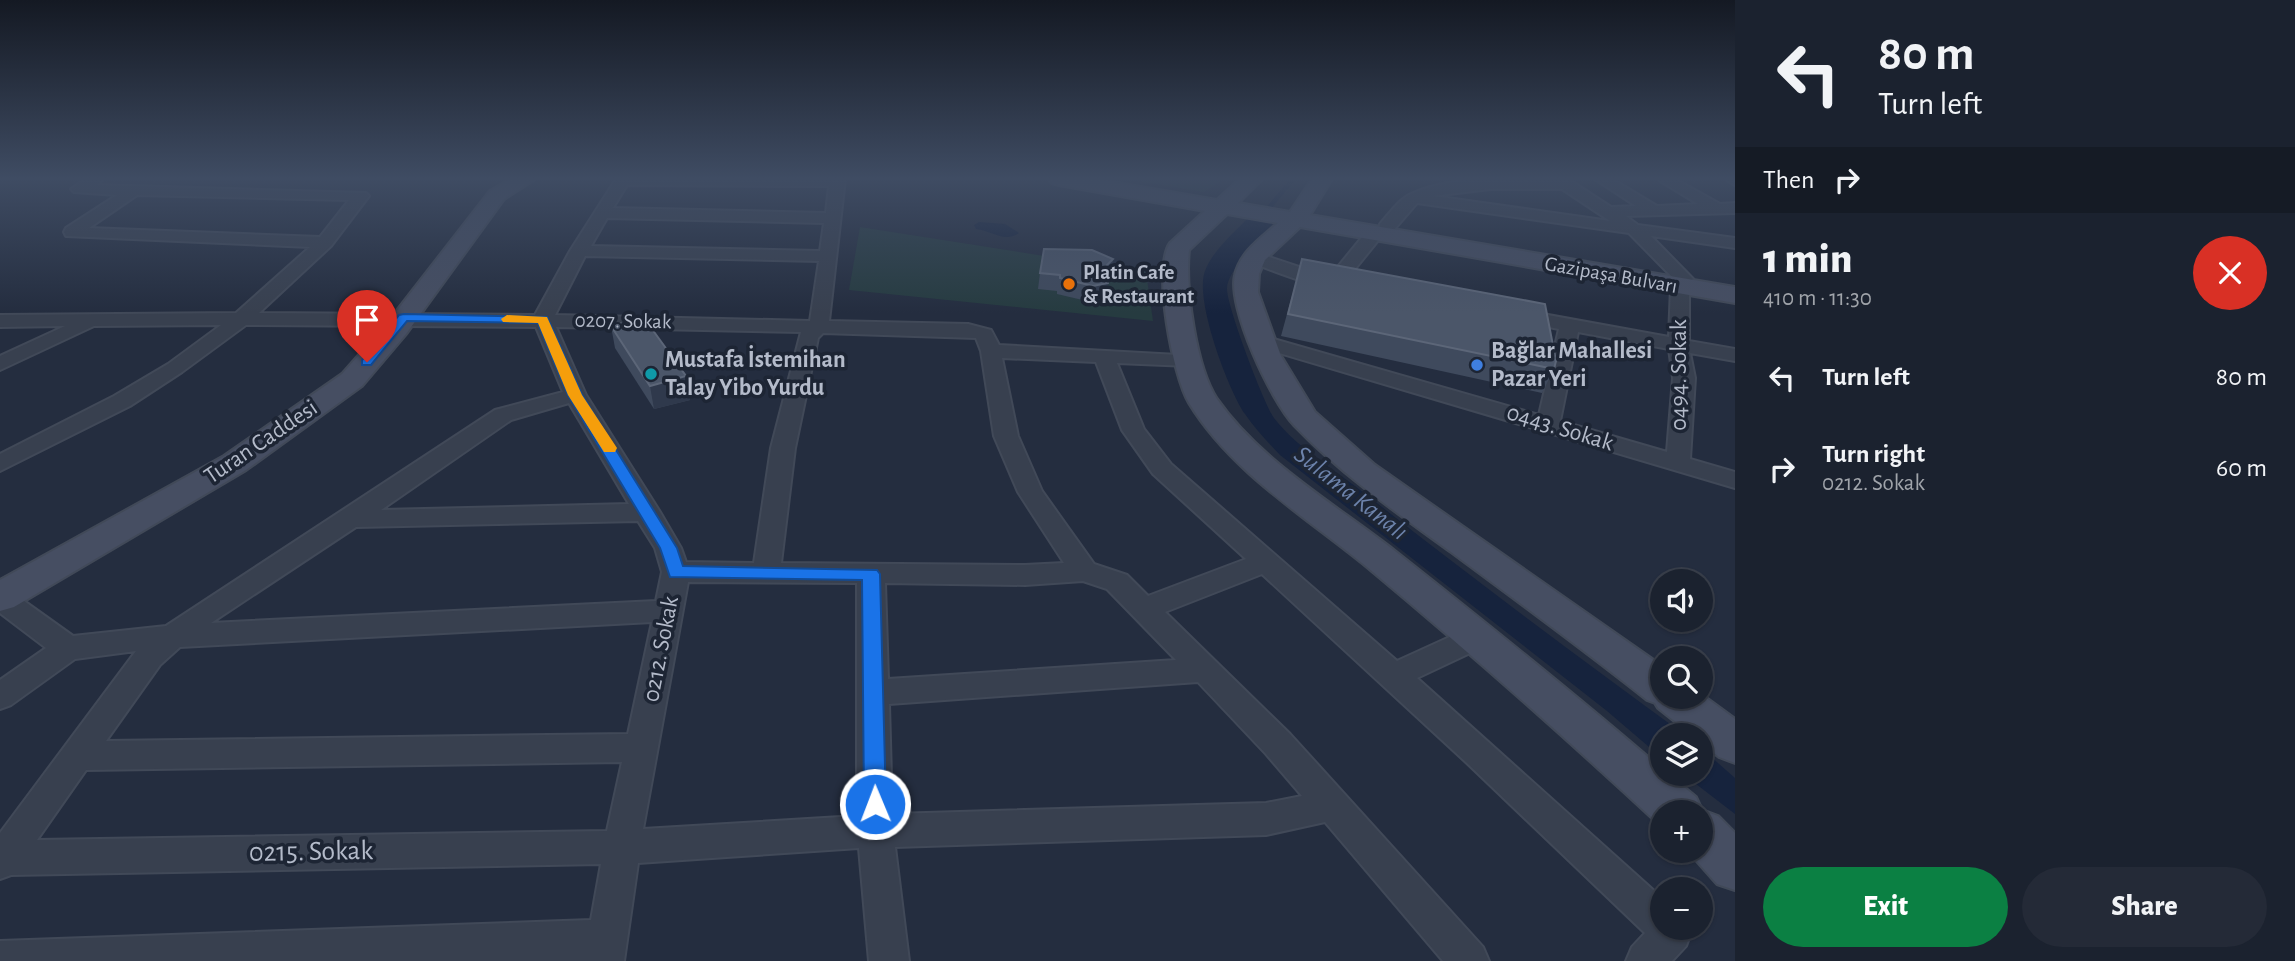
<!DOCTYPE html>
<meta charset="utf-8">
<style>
:root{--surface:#1b222f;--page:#242a37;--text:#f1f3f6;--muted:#a0a4aa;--line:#393f4b;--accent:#0b8043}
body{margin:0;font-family:"Alegreya Sans",sans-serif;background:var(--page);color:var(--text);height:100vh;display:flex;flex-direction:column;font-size:26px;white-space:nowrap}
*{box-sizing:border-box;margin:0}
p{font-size:23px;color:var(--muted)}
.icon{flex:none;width:38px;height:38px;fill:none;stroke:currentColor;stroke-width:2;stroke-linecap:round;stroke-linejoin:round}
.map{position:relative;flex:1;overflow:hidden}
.drawer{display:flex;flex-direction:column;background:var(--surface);width:560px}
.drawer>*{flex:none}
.hud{background:#1b222f;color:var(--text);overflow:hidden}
.fabs{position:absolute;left:1650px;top:569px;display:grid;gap:14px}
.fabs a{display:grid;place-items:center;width:63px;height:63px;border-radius:50%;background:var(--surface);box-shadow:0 2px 5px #0004,0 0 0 2px var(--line);font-size:35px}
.pin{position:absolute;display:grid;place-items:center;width:60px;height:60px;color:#fff;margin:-72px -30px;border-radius:50% 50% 50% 0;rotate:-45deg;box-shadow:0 0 7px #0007}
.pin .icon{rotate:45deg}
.me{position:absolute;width:77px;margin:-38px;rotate:359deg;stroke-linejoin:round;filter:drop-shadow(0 0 5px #0008)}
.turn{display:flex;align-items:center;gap:24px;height:147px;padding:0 28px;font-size:32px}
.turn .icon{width:91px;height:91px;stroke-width:2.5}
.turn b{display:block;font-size:49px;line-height:60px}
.then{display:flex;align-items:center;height:66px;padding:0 28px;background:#0003;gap:14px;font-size:26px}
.round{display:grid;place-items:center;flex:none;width:74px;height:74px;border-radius:37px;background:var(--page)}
.summary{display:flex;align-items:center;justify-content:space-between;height:119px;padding:0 28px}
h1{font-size:42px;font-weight:800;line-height:52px}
.primary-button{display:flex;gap:14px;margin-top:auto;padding:14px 28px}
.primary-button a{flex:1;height:80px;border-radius:42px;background:var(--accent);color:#fff;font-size:28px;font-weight:800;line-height:80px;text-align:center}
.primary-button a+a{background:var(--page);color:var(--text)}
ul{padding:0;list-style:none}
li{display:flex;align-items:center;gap:21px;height:91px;padding:0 28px}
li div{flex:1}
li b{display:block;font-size:26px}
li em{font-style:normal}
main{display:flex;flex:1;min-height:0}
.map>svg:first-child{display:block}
</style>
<main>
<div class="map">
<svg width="1735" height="961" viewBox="0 0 1735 961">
<rect width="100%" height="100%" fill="#242d3f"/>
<!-- green -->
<g fill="#263b40">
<path d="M1126,179H1224L1204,192Z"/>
<path d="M860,227L1146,272L1153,321L849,290Z"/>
</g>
<!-- water -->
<g fill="#16233d">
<path d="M1249,217L1275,221C1263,236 1226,271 1227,289C1227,307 1264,404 1274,418C1298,449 1338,472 1368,496C1472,578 1578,657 1685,735H1662V758L1607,711L1280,455C1268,442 1255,429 1245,414C1228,389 1194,299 1205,271C1213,250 1234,233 1249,217Z"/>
<path d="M979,222L1005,224L1019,233C1004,243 993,231 976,229L974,225Z"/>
<path d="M1701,748L1735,778V814L1683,774H1701Z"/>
</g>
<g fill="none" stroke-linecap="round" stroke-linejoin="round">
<!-- stream -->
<path stroke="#16233d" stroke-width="4.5" d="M1263,215L1293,179"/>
<defs>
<g id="street">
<path d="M86,179H103L97,185L366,193L369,196L331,246L259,313L535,315L570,251L616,179H845L829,321L968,324L991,330L999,345L1196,356L1199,360L1196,364L1189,366L1117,363L1144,429L1171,464L1397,661L1465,630L1475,627L1485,630L1490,638L1485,646L1417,678L1662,898V928H1689L1691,932L1686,946L1672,961H1626L1632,947L1645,933L1468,764L1262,574L1165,612L1290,734L1483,947L1489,961H1443L1325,822L1266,835L895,847L909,961H869L859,848L638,863L624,961H0V941L591,920L601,864L11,875L0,879V833L136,651L75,659L11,705L0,709V680L46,648L0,613V588L10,591L73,636L166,626L495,410L563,392L536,327L246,325L182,372L130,406L0,471V454L114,396L168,364L221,325L94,326L0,370V356L65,326L0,327V315L236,313L310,247L66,236L64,232L66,228L117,195L74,192L71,189ZM627,185L829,186L826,213L613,208ZM137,195L349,200L320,237L89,228ZM607,218L824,223L820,251L591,246ZM585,256L819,261L810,321L555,315ZM556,327L801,332L771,448L754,563L686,562L681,548L660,512L586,395ZM823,333L976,338L981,351L994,436L1018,492L1064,563L1025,565L781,563L795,448L818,338ZM1002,358L1096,362L1122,430L1153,474L1246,559L1148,596L1127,575L1094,564L1042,491L1018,436ZM569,403L629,504L381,510L511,420ZM638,521L655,548L662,572L656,601L211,623L356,527ZM1083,581L1107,589L1176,660L888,679L885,583L1025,585ZM688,582L857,583V816L643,829ZM652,622L628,734L106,741L160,665L180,647ZM1198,682L1266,754L1302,796L1266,803L892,814L889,704ZM622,762L607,831L37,840L86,770Z"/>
<path d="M1568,179L1611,207L1636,206L1595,179H1612L1657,206L1698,204L1657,179H1675L1720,204L1735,203V213L1626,216L1638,225L1735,238V248L1651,236L1693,279L1687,284L1689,287V341L1735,349V361L1690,353L1695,378L1690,459L1735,472V488L1256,346L1253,342L1256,338H1270L1539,415L1559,329L1508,319L1505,315L1508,311L1515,309L1669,337L1671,287L1677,282L1629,233L1417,203L1392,232H1381L1380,238L1342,285C1318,291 1272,270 1248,261L1245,257L1254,252L1308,270L1332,274L1368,230H1379L1380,224C1389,214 1399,199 1411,194C1453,174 1524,179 1568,179ZM1490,189H1562L1610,221L1433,196ZM1578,332L1669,349L1673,378L1667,452L1560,421Z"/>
<path d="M1725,179H1735V185Z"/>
</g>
<g id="secondary">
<path d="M511,179H535L504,199L406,334L362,386L246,470L14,607L0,611V580L224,456L342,374L388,322L490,191Z"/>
<path d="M1049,179H1094L1217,200L1240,179H1262L1238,203L1290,212L1312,179H1332L1310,215L1735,287V303L1300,227L1265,260L1259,274L1258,292L1281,356L1315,412L1375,465L1662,666V696H1701V694L1735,719V763L1719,757L1701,743V735H1692L1658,708L1655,703L1647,700C1583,649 1517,601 1451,552C1397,513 1341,474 1294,425C1271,401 1227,307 1235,275C1240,252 1261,238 1278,223L1227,214L1189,250C1185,288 1196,367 1217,399C1260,461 1336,505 1395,551C1485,622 1575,694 1662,769V774H1668L1696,797L1702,810L1718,816L1735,833V890L1717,884L1687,850H1701V812H1662V827C1566,738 1468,651 1367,567C1306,517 1231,472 1189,403C1173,376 1152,269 1170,243L1205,211L1059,185L1052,183Z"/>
</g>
</defs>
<!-- street casing -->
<use href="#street" stroke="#414958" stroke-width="4"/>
<!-- secondary casing -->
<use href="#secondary" stroke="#414958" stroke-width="4"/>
<!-- street -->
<use href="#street" fill="#38404f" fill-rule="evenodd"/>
<!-- secondary -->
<use href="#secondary" fill="#464e62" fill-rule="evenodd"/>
</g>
<!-- wall -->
<g fill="#3f4a5d">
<path d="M1113,259L1110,275L1108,278L1106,300L1091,302L1057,294V291L1038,289L1040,273Z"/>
<path d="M1302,259L1554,369L1542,393L1281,336Z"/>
<path d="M611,326L686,376L690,400L654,409L615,348Z"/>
</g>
<!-- shaded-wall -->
<g fill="#2f394c">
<path d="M1113,259L1110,275L1104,283L1106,266Z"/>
<path d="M1108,283L1106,300L1091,302L1093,286Z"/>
<path d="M686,376L690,400L654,409L650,386Z"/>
</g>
<!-- building -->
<g fill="#4b5669" stroke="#5c6678" stroke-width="2">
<path d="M1044,249L1092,250L1113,259L1106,266L1108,283L1093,286L1060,278V275L1040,273Z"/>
<path d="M1302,259L1545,304L1556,361L1554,369L1288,314Z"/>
<path d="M644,318L686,376L650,386L611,326Z"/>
</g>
<!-- sky -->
<linearGradient id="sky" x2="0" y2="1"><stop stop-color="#141923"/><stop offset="0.57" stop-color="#3f4c63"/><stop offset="1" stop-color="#3f4c63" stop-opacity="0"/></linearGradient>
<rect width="1735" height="313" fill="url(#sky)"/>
<!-- route -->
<path fill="#1a73e8" stroke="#114b97" stroke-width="2" d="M404,314L547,317L582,395L677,548L683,566L877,570L880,574L886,804L883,811L875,814L867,811L864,804L862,580L670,577L660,548L568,395L538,323L407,321L371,365H362V360L399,315Z"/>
<!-- slow -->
<path fill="#f59e0b" d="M507,315L547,317L582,395L617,448L615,452H604L568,395L538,323L503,322L501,319Z"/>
<!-- markers -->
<circle fill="#e8710a" stroke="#1d2534" stroke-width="2.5" cx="1069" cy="284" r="7"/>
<circle fill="#3f7fe0" stroke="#1d2534" stroke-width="2.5" cx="1477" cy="365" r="7"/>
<circle fill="#0f9aa8" stroke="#1d2534" stroke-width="2.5" cx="651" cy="374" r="7"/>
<g text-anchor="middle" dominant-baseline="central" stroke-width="7" stroke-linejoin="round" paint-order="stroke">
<!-- far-poi labels -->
<g font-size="21" font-weight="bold" fill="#b4bbca" stroke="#1d2534" text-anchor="start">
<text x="1083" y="272">Platin Cafe<tspan x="1083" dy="24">&amp; Restaurant</tspan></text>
</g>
<!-- far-street labels -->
<g font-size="21" fill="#b4bbca" stroke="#1d2534">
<text transform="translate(1611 275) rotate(10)">Gazipaşa Bulvarı</text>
<text transform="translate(623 321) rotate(1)">0207. Sokak</text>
</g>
<!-- poi labels -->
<g font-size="24" font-weight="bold" fill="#b4bbca" stroke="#1d2534" text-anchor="start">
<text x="1491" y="351">Bağlar Mahallesi<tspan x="1491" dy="28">Pazar Yeri</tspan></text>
<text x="665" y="360">Mustafa İstemihan<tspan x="665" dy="28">Talay Yibo Yurdu</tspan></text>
</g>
<!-- street labels -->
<g font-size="24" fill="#b4bbca" stroke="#1d2534">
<text transform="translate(1679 375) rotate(-90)">0494. Sokak</text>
<text transform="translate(1560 428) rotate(17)">0443. Sokak</text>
<text transform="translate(261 442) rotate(-34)">Turan Caddesi</text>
<text transform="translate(661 649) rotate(-79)">0212. Sokak</text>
</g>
<!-- water labels -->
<g font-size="26" font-style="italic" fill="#6c82aa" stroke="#1d2534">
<text transform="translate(1351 493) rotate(38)">Sulama Kanalı</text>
</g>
<!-- near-street labels -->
<g font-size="28" fill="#b4bbca" stroke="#1d2534">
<text transform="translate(311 852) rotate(-1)">0215. Sokak</text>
</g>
</g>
</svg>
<div class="fabs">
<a><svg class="icon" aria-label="sound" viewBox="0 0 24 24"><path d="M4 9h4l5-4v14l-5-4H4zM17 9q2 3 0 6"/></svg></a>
<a><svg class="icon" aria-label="search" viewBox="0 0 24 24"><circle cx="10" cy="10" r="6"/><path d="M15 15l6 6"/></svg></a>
<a><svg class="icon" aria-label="layers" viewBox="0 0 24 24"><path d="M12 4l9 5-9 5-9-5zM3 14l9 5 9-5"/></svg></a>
<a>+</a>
<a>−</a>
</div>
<div class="pin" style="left:367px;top:362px;background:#d93025"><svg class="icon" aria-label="arrive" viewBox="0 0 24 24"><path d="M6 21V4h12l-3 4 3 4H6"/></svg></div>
<svg class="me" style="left:875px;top:804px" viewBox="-20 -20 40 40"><circle r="17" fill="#1a73e8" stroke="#fff" stroke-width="3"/><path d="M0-11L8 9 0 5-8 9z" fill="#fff"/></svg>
</div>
<section class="drawer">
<div class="hud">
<div class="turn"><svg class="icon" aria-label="left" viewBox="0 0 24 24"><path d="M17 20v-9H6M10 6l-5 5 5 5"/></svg><div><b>80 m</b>Turn left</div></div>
<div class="then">Then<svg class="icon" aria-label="right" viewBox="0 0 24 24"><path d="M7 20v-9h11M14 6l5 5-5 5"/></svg></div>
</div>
<div class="summary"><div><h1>1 min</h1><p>410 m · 11:30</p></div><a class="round" style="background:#d93025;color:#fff"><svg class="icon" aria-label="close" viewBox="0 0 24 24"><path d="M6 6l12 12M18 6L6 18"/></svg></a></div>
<ul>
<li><svg class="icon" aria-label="left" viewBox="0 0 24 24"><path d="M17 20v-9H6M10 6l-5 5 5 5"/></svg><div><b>Turn left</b></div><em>80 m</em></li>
<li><svg class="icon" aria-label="right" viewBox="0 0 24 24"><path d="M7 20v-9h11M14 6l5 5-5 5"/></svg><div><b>Turn right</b><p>0212. Sokak</p></div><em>60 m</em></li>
</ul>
<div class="primary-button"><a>Exit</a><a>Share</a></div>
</section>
</main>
